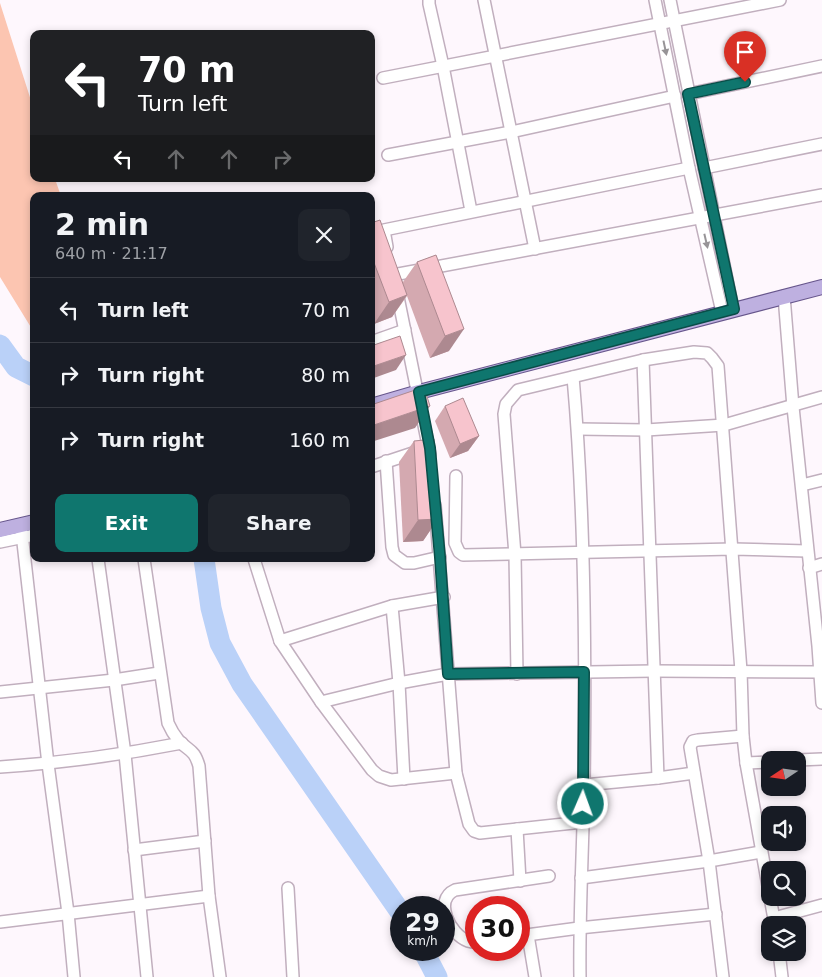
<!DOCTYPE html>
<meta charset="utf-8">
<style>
:root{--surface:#171b24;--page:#20242c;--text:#f1f3f6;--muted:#9ea1a6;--line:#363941;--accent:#0f766e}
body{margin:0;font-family:"DejaVu Sans",sans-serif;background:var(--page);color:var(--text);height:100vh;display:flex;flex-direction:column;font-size:19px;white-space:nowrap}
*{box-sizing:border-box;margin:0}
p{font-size:16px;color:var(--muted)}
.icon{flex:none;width:28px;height:28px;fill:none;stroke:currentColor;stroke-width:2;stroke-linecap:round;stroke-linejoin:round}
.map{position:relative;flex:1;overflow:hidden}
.side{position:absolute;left:30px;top:192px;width:345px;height:370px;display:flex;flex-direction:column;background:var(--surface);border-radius:10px;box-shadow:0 2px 8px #0003}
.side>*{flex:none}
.hud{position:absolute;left:30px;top:30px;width:345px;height:152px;border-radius:10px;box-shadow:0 2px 8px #0003;background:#202124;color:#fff;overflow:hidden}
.needle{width:32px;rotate:257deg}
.controls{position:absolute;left:761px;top:751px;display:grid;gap:10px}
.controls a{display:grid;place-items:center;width:45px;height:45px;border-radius:10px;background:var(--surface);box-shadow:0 2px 8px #0003;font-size:25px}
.speed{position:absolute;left:390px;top:896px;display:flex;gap:10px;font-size:25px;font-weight:700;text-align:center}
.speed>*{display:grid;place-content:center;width:65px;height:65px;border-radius:50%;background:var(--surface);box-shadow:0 2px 8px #0003;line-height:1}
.speed small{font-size:12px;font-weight:400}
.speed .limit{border:8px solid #d22;background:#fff;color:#111}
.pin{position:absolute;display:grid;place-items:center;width:42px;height:42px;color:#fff;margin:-51px -21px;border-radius:50% 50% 50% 0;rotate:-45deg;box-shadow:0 0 5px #0007}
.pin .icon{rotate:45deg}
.me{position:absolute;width:55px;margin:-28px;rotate:2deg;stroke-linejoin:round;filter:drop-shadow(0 0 4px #0008)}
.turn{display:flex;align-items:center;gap:18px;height:105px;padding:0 25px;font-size:22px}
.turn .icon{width:65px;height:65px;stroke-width:2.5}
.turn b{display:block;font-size:35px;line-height:42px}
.lanes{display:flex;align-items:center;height:48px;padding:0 25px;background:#0003;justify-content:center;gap:25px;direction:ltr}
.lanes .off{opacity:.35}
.round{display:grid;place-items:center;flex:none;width:52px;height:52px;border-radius:10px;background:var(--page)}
.overview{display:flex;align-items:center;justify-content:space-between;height:85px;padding:0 25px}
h1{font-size:30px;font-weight:700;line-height:38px}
.button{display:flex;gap:10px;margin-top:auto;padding:10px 25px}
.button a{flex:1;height:58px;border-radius:10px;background:var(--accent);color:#fff;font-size:20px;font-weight:700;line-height:58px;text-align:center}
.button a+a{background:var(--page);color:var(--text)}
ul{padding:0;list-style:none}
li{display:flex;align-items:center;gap:15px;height:65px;padding:0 25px;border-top:1px solid var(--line)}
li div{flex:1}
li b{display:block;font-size:19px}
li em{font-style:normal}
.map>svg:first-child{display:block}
</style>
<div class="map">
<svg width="822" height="977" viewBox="0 0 822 977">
<rect width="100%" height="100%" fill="#fef7fd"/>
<!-- green -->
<path fill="#fcc5b1" d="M0,3L34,110V179H55L61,196H34V327L32,329L0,277Z"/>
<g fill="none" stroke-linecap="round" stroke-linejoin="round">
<!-- river -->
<g stroke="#bad1f8" stroke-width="21">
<path d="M0,345L16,367L34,376"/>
<path d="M204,559L211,608L220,643L242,684L401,913"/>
<path d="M423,950L437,977"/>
</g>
<defs>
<g id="minor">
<path d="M429,0V4L443,66L471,211"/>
<path d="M484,0L535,249"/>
<path d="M655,0L689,168L722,312"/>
<path d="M670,0L733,309"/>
<path d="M383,78L780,0"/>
<path d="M688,94L822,66"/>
<path d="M388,155L511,132L675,96"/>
<path d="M704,168L822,144"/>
<path d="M387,247L384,230L689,168"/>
<path d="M393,275L822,195"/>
<path d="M397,292L430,455"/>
<path d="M784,296L793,407L818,646L822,703"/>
<path d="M371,342L405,330"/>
<path d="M643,360L658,778"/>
<path d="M573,377C585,512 586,649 584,784C583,849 579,913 580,977"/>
<path d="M578,429L646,430L724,425L822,397"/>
<path d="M386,461L392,547L394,555L405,563H414L440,557"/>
<path d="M371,467L416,452"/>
<path d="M456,476L455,543L459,552L463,555L733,549L807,551"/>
<path d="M802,485L822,480"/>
<path d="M435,505L456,773L469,824L474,831L480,833L583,822"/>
<path d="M21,525L48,764L68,913L74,977"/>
<path d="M0,542L34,535"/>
<path d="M98,559L125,754L147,977"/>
<path d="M144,559L168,723C171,730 174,735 179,741C190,752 194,749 199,766L209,896L220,977"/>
<path d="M254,559L280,641L321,702L372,770L379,776L391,780L456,773"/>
<path d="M809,568L822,564"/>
<path d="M280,641L392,606"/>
<path d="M517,674L515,555L504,414L506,404L518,390L643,360L694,352L707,353L712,358L718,366L741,671L743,736L746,763L775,925"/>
<path d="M0,692L114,680L159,673"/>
<path d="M321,702L399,683L448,674L654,671L820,672"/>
<path d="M798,760L822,759"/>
<path d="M746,763L770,762"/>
<path d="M0,767C61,763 121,755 182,743"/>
<path d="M404,779L399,683L392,606L444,597"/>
<path d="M584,785L658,778L694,773"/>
<path d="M517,829L520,881"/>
<path d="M134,850L205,841"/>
<path d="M581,878L709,861L761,852"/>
<path d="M288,888L293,977"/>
<path d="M774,918L822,905"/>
<path d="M0,922L209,896"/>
<path d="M528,935L535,977"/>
<path d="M519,936L579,928L716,914"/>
<path d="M476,942C474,942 471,942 468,941C450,935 433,900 455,890L549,876"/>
<path d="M779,952L782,977"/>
<path d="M723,977L709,861L690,747L693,741L698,740L743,736"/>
</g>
<g id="major">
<path d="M371,406L419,392L822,287"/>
<path d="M0,530L34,522"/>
</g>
</defs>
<!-- minor casing -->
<use href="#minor" stroke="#c1afbe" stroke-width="14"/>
<!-- major casing -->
<use href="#major" stroke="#67568c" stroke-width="16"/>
<!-- minor -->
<use href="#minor" stroke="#fff" stroke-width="11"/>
<!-- major -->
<use href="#major" stroke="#beb0e0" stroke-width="14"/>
</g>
<!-- wall -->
<g fill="#d4a9b0">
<path d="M371,223L403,282L417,262L436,255L449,351L430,358L407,296L392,317L374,324L371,317Z"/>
<path d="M445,406L479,436L468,451L450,458L435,421Z"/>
<path d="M414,441L438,519L423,541L403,542L399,462Z"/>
</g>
<!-- shaded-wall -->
<g fill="#ad8990">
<path d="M407,295L392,317L374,324L389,302Z"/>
<path d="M464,329L449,351L430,358L445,336Z"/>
<path d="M406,355L396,370L371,379V367Z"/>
<path d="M430,406L415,428L371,442V426Z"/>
<path d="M479,436L468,451L450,458L460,444Z"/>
<path d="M438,519L423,541L403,542L418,520Z"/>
</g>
<!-- building -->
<g fill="#f7c4cd" stroke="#ad8990">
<path d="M380,220L407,295L389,302L371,255V223Z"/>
<path d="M436,255L464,329L445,336L417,262Z"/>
<path d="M400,336L406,355L371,367V346Z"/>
<path d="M424,387L430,406L371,426V405Z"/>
<path d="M463,398L479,436L460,444L445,406Z"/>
<path d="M434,439L438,519L418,520L414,441Z"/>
</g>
<!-- one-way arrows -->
<defs><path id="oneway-solid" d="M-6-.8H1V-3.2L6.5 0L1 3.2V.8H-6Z" transform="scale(1.25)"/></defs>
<g fill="#979497">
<use href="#oneway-solid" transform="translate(665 48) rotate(78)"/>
<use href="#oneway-solid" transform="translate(706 241) rotate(77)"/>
</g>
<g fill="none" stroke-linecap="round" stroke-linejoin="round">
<defs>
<path id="route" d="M583,804L584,672L448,674L440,557L430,448L419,392L734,309L688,94L745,82"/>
</defs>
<!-- route casing -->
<use href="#route" stroke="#0a4d48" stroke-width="12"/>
<!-- route -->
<use href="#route" stroke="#0f766e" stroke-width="9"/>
</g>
</svg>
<div class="controls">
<a><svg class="needle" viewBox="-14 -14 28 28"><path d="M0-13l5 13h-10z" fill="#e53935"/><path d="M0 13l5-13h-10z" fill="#9ea1a6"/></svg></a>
<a><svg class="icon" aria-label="sound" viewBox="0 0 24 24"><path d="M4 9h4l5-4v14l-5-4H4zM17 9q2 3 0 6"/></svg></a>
<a><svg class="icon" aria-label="search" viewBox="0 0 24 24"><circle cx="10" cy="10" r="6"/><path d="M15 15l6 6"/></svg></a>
<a><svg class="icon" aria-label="layers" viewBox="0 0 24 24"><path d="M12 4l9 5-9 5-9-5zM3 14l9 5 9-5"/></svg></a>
</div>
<div class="speed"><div>29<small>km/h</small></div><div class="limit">30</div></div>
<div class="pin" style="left:745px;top:82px;background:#d93025"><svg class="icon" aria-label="arrive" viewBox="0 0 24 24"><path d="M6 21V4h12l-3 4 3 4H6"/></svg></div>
<svg class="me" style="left:583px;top:804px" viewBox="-20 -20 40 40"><circle r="17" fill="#0f766e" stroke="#fff" stroke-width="3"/><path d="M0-11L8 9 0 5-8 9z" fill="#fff"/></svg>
<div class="hud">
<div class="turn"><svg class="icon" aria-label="left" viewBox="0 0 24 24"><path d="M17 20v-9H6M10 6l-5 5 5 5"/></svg><div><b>70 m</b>Turn left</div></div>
<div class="lanes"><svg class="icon" aria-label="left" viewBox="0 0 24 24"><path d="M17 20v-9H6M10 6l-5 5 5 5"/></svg><svg class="icon off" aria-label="ahead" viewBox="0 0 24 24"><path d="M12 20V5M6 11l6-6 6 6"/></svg><svg class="icon off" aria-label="ahead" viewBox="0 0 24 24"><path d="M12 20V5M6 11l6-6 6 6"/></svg><svg class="icon off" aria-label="right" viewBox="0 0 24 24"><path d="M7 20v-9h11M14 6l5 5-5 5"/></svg></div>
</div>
<section class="side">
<div class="overview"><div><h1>2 min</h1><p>640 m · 21:17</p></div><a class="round"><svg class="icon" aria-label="close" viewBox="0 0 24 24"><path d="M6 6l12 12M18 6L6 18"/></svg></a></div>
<ul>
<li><svg class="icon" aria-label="left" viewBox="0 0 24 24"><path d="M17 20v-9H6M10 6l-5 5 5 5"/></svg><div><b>Turn left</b></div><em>70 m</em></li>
<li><svg class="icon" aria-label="right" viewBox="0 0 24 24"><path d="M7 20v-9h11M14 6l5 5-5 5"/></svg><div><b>Turn right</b></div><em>80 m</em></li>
<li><svg class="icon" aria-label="right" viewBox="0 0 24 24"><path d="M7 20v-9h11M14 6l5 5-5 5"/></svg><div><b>Turn right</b></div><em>160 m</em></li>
</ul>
<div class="button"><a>Exit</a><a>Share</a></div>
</section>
</div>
